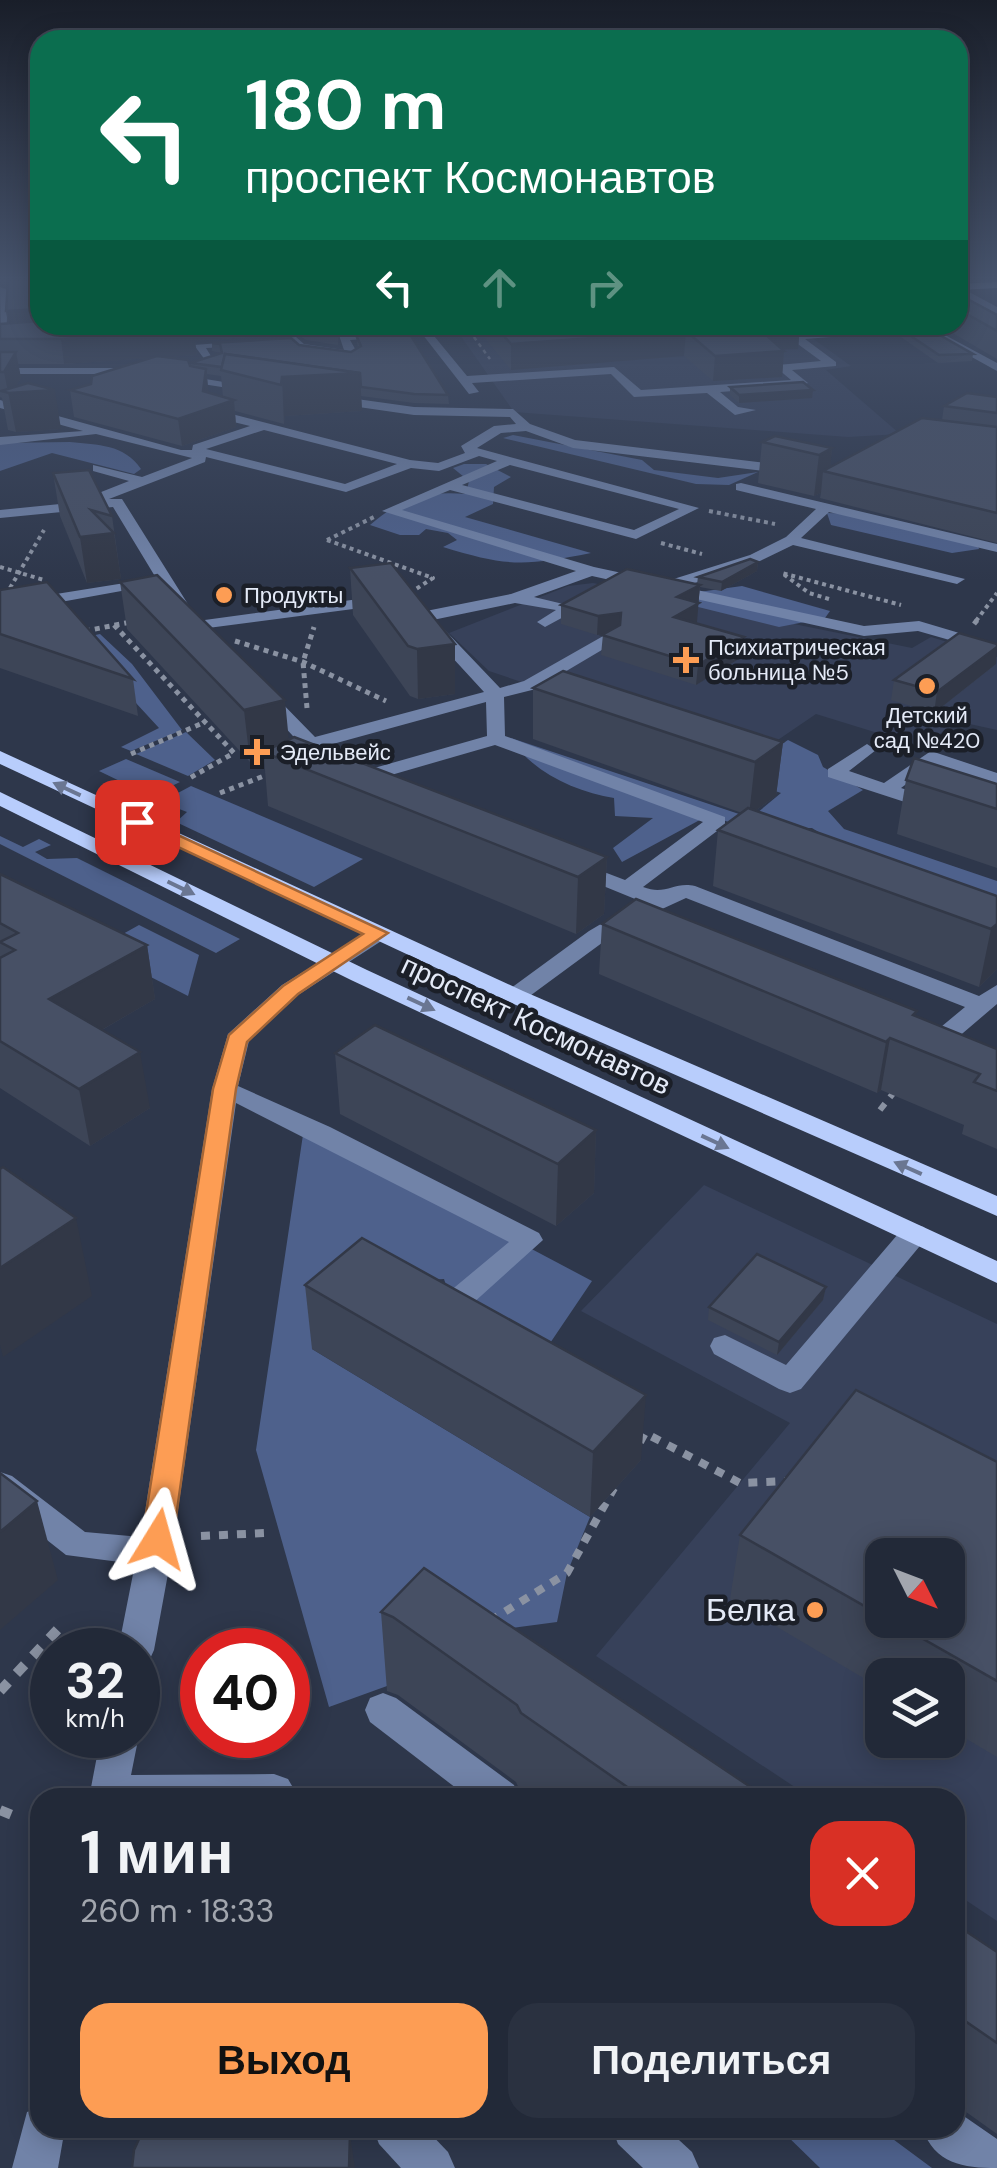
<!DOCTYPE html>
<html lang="ru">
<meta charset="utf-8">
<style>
:root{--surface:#222938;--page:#2a3140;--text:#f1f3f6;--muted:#a2a6ae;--line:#3f4553;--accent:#fd9d54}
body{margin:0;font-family:"DM Sans",sans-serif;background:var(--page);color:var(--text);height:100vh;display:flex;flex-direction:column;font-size:38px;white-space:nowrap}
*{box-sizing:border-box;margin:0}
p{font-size:32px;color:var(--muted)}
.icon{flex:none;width:55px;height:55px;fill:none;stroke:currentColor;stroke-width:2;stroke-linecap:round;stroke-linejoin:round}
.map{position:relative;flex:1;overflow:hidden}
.sheet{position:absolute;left:30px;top:1788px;width:935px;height:350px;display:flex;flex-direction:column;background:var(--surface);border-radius:30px;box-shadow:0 5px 25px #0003,0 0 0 2px var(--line)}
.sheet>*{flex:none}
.hud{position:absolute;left:30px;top:30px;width:938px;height:305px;border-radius:30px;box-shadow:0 5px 25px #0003,0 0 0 2px var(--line);background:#0b6e4f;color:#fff;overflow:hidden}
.needle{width:65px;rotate:132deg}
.controls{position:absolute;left:865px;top:1538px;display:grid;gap:20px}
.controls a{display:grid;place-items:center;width:100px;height:100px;border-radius:20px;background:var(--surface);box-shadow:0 5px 25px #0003,0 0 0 2px var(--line);font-size:50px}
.speed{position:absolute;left:30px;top:1628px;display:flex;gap:20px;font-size:50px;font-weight:700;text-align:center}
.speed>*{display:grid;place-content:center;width:130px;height:130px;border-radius:50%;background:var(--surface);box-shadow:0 5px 25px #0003,0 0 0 2px var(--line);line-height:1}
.speed small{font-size:25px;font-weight:400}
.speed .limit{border:15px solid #d22;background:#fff;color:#111}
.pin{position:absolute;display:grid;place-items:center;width:85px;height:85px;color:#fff;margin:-42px;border-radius:20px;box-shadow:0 5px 15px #0006}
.me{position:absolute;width:110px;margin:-55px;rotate:8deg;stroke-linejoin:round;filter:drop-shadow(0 0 8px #0008)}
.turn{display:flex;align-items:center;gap:35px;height:210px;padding:0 50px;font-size:45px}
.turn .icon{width:130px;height:130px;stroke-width:2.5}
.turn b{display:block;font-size:70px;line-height:85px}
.lanes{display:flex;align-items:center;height:95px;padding:0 50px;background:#0003;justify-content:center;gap:50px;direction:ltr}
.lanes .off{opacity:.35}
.round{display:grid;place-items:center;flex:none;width:105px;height:105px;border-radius:30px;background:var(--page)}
.overview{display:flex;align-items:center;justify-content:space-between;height:170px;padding:0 50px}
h1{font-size:60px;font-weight:700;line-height:75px}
.cta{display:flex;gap:20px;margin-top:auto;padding:20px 50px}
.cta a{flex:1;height:115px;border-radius:30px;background:var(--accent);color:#111;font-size:40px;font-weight:700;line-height:115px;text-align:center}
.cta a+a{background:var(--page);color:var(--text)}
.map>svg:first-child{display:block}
</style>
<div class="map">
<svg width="997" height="2168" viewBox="0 0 997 2168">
<rect width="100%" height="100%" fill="#2e374b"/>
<!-- built -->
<g fill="#37415a" fill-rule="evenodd">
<path d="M453,325H794L851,366L826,370L900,434L848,437L514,412Z"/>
<path d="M593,583L912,648L931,637L997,657V730L956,721L923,747L816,714L750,759L489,671L449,633L568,586Z"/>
<path d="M704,1185L997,1324V1921L955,1893V1798L810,1797L596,1656L790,1423L581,1311ZM882,1555H948V1620H882ZM882,1675H948V1740H882Z"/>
</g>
<!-- green -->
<g fill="#4e618c">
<path d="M513,435L642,460L654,470L718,478L758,472L729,485L696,484L503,438Z"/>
<path d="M70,442C98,445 124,444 141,469L134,474L52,453L0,471V443Z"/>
<path d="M464,464H486L511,477L494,487L493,504L465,517L591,553C524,566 508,567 443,547L457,540L448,533L426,529L419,535H400L370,525C402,498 423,491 466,494L469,481L453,468Z"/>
<path d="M827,513L862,514L976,540L979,549L952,553L831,525Z"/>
<path d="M742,586L830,611L825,618L779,627L682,603L677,595Z"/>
<path d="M100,634L132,664L182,730L131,751L121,747L159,728L77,639Z"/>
<path d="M571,721L748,765L788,740L818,755L823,767L863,790L828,811L844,829L997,881V906L837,844L812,828H745L709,815L622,862L613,848L653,818L615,816L614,798C576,792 531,772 511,738L751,818L781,793Z"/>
<path d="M186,732L215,760L188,776L136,754Z"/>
<path d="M126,759L180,782L135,804L116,795L128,785L99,771Z"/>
<path d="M191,786L363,859L314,887L176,822L187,812L161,802Z"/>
<path d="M0,836L23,847L39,839L51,845L35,852L47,859L77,858L240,939L216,953L0,844Z"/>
<path d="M139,925L199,955L188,996L96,949Z"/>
<path d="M304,1128L592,1281L540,1358L466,1347L444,1279L339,1286L312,1349L590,1517L567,1573L557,1622L442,1637L387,1686L329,1707L256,1450Z"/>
<path d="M779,2128H878L932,2168H820Z"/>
</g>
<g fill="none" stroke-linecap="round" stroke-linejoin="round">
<!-- path-far5 -->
<path stroke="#8a92a2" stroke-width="2.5" stroke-dasharray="4 4" stroke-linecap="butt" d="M482,328L468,329L490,359"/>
<!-- path-far4 -->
<g stroke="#8a92a2" stroke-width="4" stroke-dasharray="4 4" stroke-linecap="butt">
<path d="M709,511L775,524"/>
<path d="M327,540L433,578L416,589"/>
<path d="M327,540L374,517"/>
<path d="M661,543L702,554"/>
<path d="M0,567L44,580"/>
<path d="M10,588L44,530"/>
<path d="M829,599L809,593L782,573L901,605"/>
<path d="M976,621L997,593"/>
</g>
<!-- path-far3 -->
<g stroke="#8a92a2" stroke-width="5" stroke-dasharray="5 5" stroke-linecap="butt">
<path d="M974,624L978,619"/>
<path d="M114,625L234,753L188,779"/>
<path d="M85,631L131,622"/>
<path d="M235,641L303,662L386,701"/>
<path d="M307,708L303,662L314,627"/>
<path d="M131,754L205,722"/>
<path d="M220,793L269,774"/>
</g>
<!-- path-far2 -->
<path stroke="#8a92a2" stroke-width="6" stroke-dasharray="8 8" stroke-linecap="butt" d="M880,1110L895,1091"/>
<!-- path-far1 -->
<g stroke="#8a92a2" stroke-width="8" stroke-dasharray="9 9" stroke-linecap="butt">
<path d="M640,1442L645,1433L740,1483L789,1481"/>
<path d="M201,1536L266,1533"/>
<path d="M490,1621L567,1573L614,1488"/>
</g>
<!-- path -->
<g stroke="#8a92a2" stroke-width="10" stroke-dasharray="12 12" stroke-linecap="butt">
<path d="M490,1621L494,1618"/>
<path d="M0,1691L60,1627"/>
<path d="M0,1810L17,1817"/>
</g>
<!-- minor -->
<g fill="#7183a8" fill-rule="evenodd">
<path d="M958,286L997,307V314L958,293Z"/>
<path d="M0,287L8,290L6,342L1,345Z"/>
<path d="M415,325H425L467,376L614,367L641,390L791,380L778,369V365L821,361L780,331L784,326L797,334L930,326L935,329L805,339L836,362V366L792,370L808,383L802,386L720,392L738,407L756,410L735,415L707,393L634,397L611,374L472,383L479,392L469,394L423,335L350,340L358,354L352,357L300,350L293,343L206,348L214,361L208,364L194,345L296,337L304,344L344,350L339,335L418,329Z"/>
<path d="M945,335L997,363V371L941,340Z"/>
<path d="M0,368H138L260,388L254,392L138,374H0Z"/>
<path d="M328,395L414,407L513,409L530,424L575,440L790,466L797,470L790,474L573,448L526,431L501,433L477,448L699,508L636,539L450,490L402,510L594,567L664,582L750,555L786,537L816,509L736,490V484L741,483L997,544V552L829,512L801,538L965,579L957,584L793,545L760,561L683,587L864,626L919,621L966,635L968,638L960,643L918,631L864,636L592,576L534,597L580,608L545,627L537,622L556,610L515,603L423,622L399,603L208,628L218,640L210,645L190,628V622L403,593L426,611L511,594L576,571L382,511L497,461L479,456L439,471L411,468L346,492L206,457L205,462L109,499H122L191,609L189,612H177L160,584L0,613V603L156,578L113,507L0,518V510L90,501L91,496L129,481L93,471V465L142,477L192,458L96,434L0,445V437L83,431L0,408V400L181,450H192L193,445L250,426L209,416L210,402L216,398L222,402L220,411L410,460L438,463L465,453L461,446L494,426L516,424L510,417L414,415L324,402ZM264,430L397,464L345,484L206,449ZM510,465L679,509L634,530L462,485Z"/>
<path d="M427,624H439L500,688L524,681L605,635H617V641L536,689L504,697L505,736L725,817V825L643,887C666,896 674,881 695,886L979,996L997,985V1004L936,1056H918L915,1051L918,1046L965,1007L686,898L625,926L523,1001H507L503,996L507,991L589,931L640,901L569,872L566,868L569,864H583L625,880L703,822L495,745L360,784H346V776L487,736L486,702L311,750L304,748L257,697L266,692L272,693L315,737L484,692L427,630Z"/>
<path d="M867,744L876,750L849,771L884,783L931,751L997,773V785L933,764L901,788L997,819V832L828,777V769Z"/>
<path d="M378,926L389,933L386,938L298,995L249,1041L238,1086L330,1127L539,1233L543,1240L451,1323L441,1326L431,1323L426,1315L431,1307L509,1242L236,1103L172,1552L154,1650L149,1661L138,1665V1650H118L135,1564L66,1555L0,1503V1472L12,1476L85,1532L141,1537L212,1089L228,1034L282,985Z"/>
<path d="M914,1224L924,1227L928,1234L924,1241L801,1389L790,1393L779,1389L714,1354L710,1346L714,1338L725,1335L786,1365L904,1227Z"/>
<path d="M383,1693L396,1698L514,1785L519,1798H469L370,1722L365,1710L370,1698Z"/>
<path d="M138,1732L139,1735L131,1775L274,1774L288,1779L299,1798H89L101,1735Z"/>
<path d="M40,2107V2128H65L58,2168H12L27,2112Z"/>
<path d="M955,2110L997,2139V2168C963,2168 935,2164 922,2128H955Z"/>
<path d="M373,2128H425L448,2152L455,2168H401L379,2144Z"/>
<path d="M612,2128H666L692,2152L699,2168H643L618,2144Z"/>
</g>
<!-- major -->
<g fill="#b8cdfc" fill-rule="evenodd">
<path d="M997,282V288L958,290V284Z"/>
<path d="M0,751L523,991L997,1196V1216L507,1001L0,764Z"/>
<path d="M0,792L367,970L997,1261V1283L351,980L0,806Z"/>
</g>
</g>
<!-- wall -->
<g fill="#3d4557" fill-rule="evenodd">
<path d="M0,278H40V325H401V327L339,331L338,345L306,340L296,333L195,341L197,355L166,357L190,363L221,353L212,351V343L299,345L351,352L358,348L356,335L448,395L449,404L414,403L361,396L362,411L285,416L284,424L235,411L236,427L182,446L74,417L70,390L91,384L150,358L64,364H18L21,378L16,386L61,429L16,432L8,430L2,398L0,397V324L8,323L6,311L7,286L0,284ZM207,374L221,376L223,397L208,393Z"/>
<path d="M958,294L997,315V359L939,325H958Z"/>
<path d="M474,325H800L798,349L782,350L784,351L782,377L713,381L684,356L511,370Z"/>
<path d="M902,330L973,354L972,361L938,363L901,337Z"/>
<path d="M730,387L813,390L812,398L739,403L730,395Z"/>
<path d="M997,397V543L820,498L821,493L814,496L758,483L762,442L832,448L830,467L942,420L944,406Z"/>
<path d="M53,473L112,516L121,579L87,583L60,516Z"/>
<path d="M758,562L757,571L721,591L700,587L696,623L742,657L696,685L601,655L603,634L597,635L561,624V605L697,584L698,577Z"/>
<path d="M350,568L455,694L418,699L410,696L353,615Z"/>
<path d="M120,582L289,739L607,857L604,914L576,934L268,806L264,758L250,762L127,629Z"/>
<path d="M0,590L133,679L138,716L0,668Z"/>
<path d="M996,664L934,713L891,700L894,680Z"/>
<path d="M533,688L783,742L776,796L755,811L997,896V969L979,987L713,886L718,830L742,813L533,739Z"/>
<path d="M906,780L997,784V868L897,834Z"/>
<path d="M0,874L147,945L155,999L102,1030L150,1108L90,1146L0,1088Z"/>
<path d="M602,924L916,1016L997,1049V1149L962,1134L964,1125L881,1090L877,1093L599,974Z"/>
<path d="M335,1053L596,1130L594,1193L556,1226L340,1114Z"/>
<path d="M305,1285L641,1460L590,1517L312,1349Z"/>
<path d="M826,1287L823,1300L777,1355L708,1320L709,1307Z"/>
<path d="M997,1462V1757L948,1728V1675H882V1689L730,1599L740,1535ZM882,1555L948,1620H882Z"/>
<path d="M424,1568L767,1798H530L520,1791L516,1782L398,1695L387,1691L381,1612Z"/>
<path d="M955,1924L997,1952V2134L955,2104Z"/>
</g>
<!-- shaded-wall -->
<g fill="#323847">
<path d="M9,278H38L11,290Z"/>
<path d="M40,309V325L10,335L6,311Z"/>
<path d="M188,325H295L296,333L195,341L197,355L64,364L61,339Z"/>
<path d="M337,325H401V327L339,331L338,333Z"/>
<path d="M800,325L798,349L755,351L757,327Z"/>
<path d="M686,331L684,356L511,370V344Z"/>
<path d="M784,351L782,377L713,381L715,356Z"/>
<path d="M16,352L21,378L12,393L55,390L61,429L16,432L4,372Z"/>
<path d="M206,369L209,395L234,400L236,427L182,446L178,419L203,391Z"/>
<path d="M360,373L362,411L285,416L284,424L282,377Z"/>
<path d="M813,390L812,398L739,403V395Z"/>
<path d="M832,448L830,472L823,471L821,493L814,496L819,455Z"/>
<path d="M114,533L121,579L87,583L80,537Z"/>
<path d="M758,562L757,571L721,591L722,582Z"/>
<path d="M700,585L697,622L673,636L677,597Z"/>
<path d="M621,613L620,632L597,635L598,616Z"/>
<path d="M744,637L742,657L696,685L698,665Z"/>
<path d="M455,644V694L418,699L417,649Z"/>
<path d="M997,647L996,664L934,713L937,692Z"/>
<path d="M285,700L290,752H263L264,758L250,762L244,710Z"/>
<path d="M783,742L776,796L749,815L755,762Z"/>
<path d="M607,857L604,914L576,934L578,877Z"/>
<path d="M997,924V969L979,987L991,929Z"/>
<path d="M147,945L155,999L60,1054L49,999Z"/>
<path d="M890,1038L881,1090L877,1093L886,1042Z"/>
<path d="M140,1052L150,1108L90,1146L79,1089Z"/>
<path d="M596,1130L594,1193L556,1226L558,1164Z"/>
<path d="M76,1218L92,1296L3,1357L0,1345V1268Z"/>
<path d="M826,1287L823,1300L777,1355L779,1342Z"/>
<path d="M646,1395L641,1460L590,1517L593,1452Z"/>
<path d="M37,1501L58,1580L0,1630V1532Z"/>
<path d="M350,2134L355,2168H349Z"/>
</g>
<!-- building -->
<g fill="#475065" stroke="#323847" stroke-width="2.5">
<path d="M37,278H40V309L6,311L8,281L37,279Z"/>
<path d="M958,294L997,315V331L958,309Z"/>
<path d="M40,321V325H191L194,330L61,339H0V324Z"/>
<path d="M494,325H787L757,327L784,351L715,356L686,331L511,344Z"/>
<path d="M929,329L973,354L939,355L902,330Z"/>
<path d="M408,331L448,395L414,394L361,387L360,373L225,354L222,367L190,363L222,353L220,344L212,343L291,338L299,345L351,352L361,346L356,335Z"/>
<path d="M0,352H16L4,372H0Z"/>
<path d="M225,354L360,373L282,377L281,385L221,370Z"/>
<path d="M157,356L188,360L190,366L206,369L203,391L234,400L178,419L70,390L91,384L92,376Z"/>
<path d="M803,382L813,390L739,395L730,387Z"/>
<path d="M28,383L55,390L9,393L1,391Z"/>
<path d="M967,393L997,397V413L944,406Z"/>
<path d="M922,418L997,427V513L823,471Z"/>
<path d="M775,436L832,448L819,455L762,442Z"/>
<path d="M89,470L112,516L91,510L114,533L80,537L53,473Z"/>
<path d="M750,559L758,562L722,582L698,577Z"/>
<path d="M391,563L455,644L417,649L408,646L350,568Z"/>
<path d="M627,569L700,585L677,597L699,603L674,617L744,637L698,665L602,635L620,625L621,613L598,616L561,605Z"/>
<path d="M157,575L285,700L244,710L120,582Z"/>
<path d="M47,582L133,679L0,634V590Z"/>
<path d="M959,633L997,644V647L937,692L894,680Z"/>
<path d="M563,671L783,742L755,762L533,688Z"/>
<path d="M294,737L607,857L578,877L263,752Z"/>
<path d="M914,758L997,784V809L906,780Z"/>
<path d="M748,808L997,896V924L991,929L718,830Z"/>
<path d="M0,874L147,945L49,999L140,1052L79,1089L0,1041V958L15,950L0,942L18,933L0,923Z"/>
<path d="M636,899L917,1011L913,1015L997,1049V1091L974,1082L980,1074L890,1038L886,1042L602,924Z"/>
<path d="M375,1025L596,1130L558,1164L335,1053Z"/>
<path d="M3,1167L76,1218L0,1268V1169Z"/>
<path d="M362,1238L646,1395L593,1452L305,1285Z"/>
<path d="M757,1254L826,1287L779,1342L709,1307Z"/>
<path d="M856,1390L997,1462V1681L890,1620H948V1555H882V1616L740,1535Z"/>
<path d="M0,1473L37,1501L0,1532Z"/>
<path d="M424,1568L767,1798H643L521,1713L517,1705L393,1617L381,1612Z"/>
<path d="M955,1924L997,1952V2043L955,2014Z"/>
<path d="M144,2128H348L350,2134L349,2168H132L134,2150Z"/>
</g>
<!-- one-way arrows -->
<defs><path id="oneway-solid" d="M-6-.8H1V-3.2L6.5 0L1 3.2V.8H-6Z" transform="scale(2.5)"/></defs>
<g fill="#6a7692">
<use href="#oneway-solid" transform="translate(67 789) rotate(-155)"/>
<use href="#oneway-solid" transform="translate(181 888) rotate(26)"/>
<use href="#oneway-solid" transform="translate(421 1004) rotate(25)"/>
<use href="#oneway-solid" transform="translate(715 1142) rotate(25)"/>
<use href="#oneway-solid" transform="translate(908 1168) rotate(-156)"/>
</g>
<!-- sky -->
<linearGradient id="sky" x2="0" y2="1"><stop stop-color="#191e29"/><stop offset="0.48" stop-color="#46536c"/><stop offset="1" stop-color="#46536c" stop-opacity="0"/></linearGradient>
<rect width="997" height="581" fill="url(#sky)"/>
<!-- route -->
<path fill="#fd9d54" stroke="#a46637" stroke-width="2.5" d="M137,816L388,933L298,994L247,1042L236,1089L173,1539L168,1548L158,1551L147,1548L142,1539L213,1089L229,1035L283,986L363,934L131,825L128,822Z"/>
<!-- markers -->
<g fill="#fd9d54" stroke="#1b1f28" stroke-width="4">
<circle cx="224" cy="595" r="10"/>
<path d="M681 645h10v10h10v10h-10v10h-10v-10h-10v-10h10z"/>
<circle cx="927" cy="686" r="10"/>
<path d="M252 737h10v10h10v10h-10v10h-10v-10h-10v-10h10z"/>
<circle cx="815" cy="1610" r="10"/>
</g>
<g text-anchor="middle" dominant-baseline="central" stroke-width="9" stroke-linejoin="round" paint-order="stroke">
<!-- far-poi labels -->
<g font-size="22" fill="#e4eaf7" stroke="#1b1f28" text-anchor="start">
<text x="244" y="595">Продукты</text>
<text x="708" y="647">Психиатрическая<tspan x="708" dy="25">больница №5</tspan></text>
<text x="927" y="715" text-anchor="middle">Детский<tspan x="927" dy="25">сад №420</tspan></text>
<text x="280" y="752">Эдельвейс</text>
</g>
<!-- street labels -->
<g font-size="28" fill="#e4eaf7" stroke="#1b1f28">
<text transform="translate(536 1025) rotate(25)">проспект Космонавтов</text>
</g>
<!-- near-poi labels -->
<g font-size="32" fill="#e4eaf7" stroke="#1b1f28" text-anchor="end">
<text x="795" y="1610">Белка</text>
</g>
</g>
</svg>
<div class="controls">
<a><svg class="needle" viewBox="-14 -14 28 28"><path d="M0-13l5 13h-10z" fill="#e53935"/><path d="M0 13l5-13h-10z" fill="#a2a6ae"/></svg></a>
<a><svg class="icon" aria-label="layers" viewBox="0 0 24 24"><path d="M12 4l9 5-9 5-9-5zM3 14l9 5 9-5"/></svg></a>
</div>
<div class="speed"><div>32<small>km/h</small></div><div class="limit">40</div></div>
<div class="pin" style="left:137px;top:822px;background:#d93025"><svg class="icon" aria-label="arrive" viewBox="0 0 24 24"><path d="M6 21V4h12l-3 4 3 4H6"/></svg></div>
<svg class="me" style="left:158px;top:1539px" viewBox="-20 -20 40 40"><path d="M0-17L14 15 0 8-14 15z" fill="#fd9d54" stroke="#fff" stroke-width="4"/></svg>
<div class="hud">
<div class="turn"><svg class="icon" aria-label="left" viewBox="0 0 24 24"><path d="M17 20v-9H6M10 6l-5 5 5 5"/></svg><div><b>180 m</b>проспект Космонавтов</div></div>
<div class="lanes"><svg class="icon" aria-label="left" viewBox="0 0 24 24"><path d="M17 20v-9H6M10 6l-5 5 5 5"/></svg><svg class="icon off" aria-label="ahead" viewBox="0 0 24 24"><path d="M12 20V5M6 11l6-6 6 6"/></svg><svg class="icon off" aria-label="right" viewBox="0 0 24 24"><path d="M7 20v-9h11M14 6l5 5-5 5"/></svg></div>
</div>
<section class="sheet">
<div class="overview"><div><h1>1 мин</h1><p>260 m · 18:33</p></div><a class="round" style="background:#d93025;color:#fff"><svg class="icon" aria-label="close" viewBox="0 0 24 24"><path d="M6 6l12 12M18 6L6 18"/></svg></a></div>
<div class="cta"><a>Выход</a><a>Поделиться</a></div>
</section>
</div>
